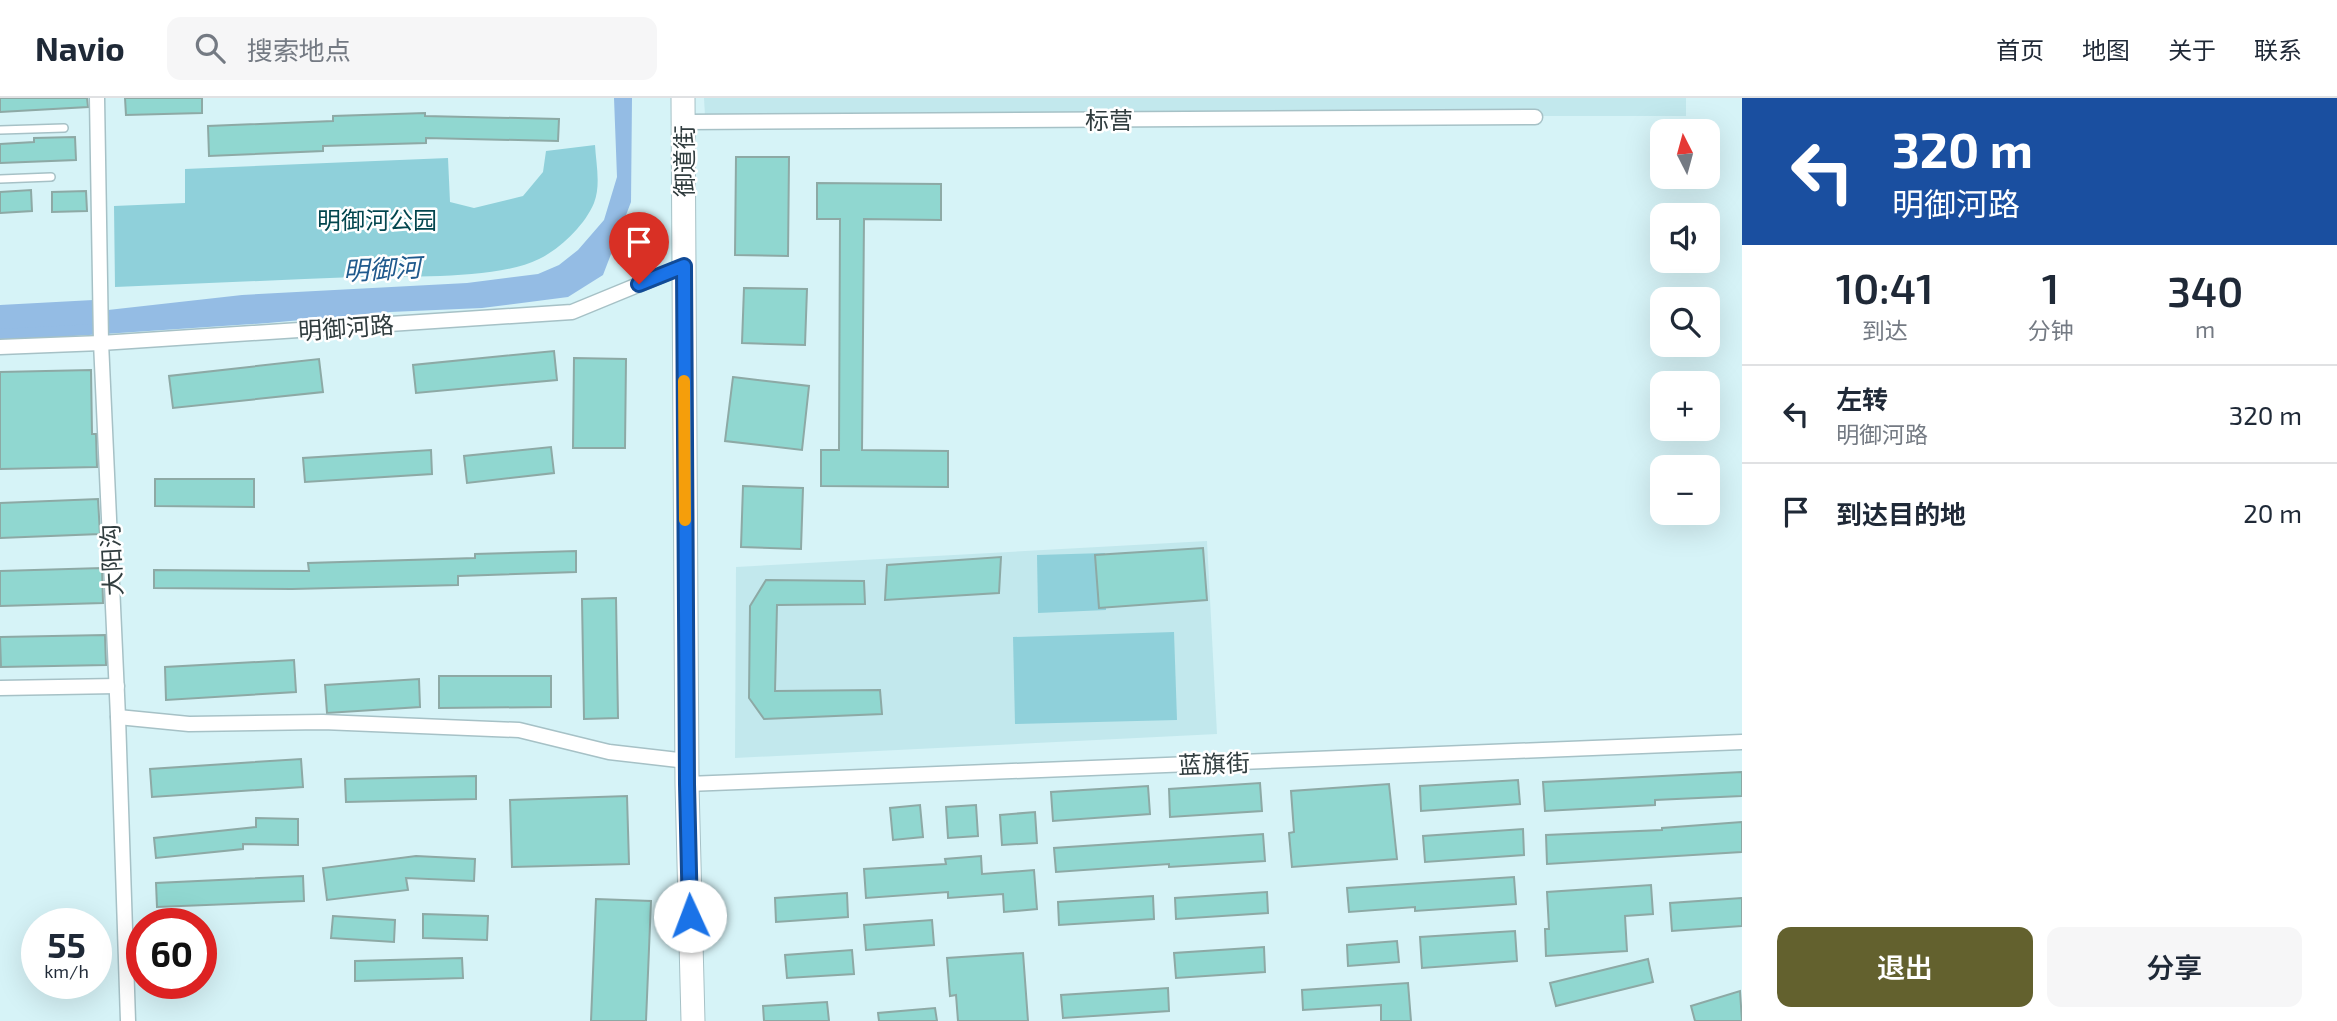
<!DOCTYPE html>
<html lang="zh">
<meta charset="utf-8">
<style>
:root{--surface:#fff;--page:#f6f6f7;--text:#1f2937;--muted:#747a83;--line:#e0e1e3;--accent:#63612e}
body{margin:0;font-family:"Exo 2","Noto Sans SC",sans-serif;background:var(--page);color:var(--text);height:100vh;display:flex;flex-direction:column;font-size:26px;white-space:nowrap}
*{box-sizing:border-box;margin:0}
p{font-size:23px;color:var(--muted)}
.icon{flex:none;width:38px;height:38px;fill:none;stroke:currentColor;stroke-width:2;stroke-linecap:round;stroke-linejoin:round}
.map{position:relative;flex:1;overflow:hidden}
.sheet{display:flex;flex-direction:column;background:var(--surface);width:595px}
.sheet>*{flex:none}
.guide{background:#1a4fa0;color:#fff;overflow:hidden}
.needle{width:46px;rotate:354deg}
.tools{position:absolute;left:1650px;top:21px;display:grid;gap:14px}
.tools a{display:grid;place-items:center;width:70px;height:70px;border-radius:14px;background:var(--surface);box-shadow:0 7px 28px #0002;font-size:35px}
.speed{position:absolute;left:21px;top:810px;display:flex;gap:14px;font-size:35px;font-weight:700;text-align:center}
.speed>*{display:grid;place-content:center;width:91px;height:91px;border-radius:50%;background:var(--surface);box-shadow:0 7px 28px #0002;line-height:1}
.speed small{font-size:18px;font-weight:400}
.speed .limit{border:10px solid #d22;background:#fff;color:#111}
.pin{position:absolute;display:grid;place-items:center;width:60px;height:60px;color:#fff;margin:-72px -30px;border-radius:50% 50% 50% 0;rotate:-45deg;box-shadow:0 0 7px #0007}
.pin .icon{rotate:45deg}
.me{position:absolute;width:77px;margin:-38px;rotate:358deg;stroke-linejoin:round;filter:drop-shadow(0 0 5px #0008)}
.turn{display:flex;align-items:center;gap:24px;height:147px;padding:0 35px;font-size:32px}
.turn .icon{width:91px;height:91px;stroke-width:2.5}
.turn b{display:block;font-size:49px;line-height:60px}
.eta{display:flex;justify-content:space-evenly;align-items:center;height:119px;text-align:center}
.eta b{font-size:42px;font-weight:600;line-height:49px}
.primary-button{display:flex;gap:14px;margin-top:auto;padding:14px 35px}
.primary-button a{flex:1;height:80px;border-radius:14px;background:var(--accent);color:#fff;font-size:28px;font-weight:600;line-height:80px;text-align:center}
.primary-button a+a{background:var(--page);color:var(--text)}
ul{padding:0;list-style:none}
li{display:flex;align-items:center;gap:21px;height:98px;padding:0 35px;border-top:2px solid var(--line)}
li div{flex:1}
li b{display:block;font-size:26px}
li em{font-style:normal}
header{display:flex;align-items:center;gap:42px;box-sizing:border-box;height:98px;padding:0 35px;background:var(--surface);border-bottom:2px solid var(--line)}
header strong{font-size:33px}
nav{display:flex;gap:38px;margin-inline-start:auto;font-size:24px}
.search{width:490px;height:63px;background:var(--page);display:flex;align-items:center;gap:18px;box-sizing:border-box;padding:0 24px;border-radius:14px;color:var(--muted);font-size:26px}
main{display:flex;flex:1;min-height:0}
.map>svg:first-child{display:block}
</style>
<header>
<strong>Navio</strong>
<div class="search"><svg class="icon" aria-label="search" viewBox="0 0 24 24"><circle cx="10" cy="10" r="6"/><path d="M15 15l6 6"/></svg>搜索地点</div>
<nav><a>首页</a><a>地图</a><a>关于</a><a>联系</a></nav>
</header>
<main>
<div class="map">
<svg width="1742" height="923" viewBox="0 0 1742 923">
<rect width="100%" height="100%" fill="#d6f3f7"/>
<!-- built -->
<g fill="#c2e8ed">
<path d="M704,0H1686V18H705Z"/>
<path d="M1207,443L1217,636L735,660L736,469Z"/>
</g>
<!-- green -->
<g fill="#8fd0da">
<path d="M595,47C596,65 601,87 594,105C585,127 560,151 539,161C497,182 404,178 355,179C275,182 195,186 115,189L114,108L185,105V71L448,60L450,104L474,110L523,98L543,74L546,53Z"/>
<path d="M1105,455L1106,512L1038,515L1037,457Z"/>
<path d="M1174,534L1177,622L1015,626L1013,539Z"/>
</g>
<!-- water -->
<path fill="#94bce4" d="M614,0H632L631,104L603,177L568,199L482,210L390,214L268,225L0,243V220L99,213L242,197L467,185L538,176L559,167L578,152L604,122L617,79Z"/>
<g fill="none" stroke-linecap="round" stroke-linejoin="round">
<!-- river -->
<path stroke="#94bce4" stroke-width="24" d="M0,219L94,214"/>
</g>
<!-- building -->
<g fill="#90d7d0" stroke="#8da9a5" stroke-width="2">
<path d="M0,0H87L88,9L0,14Z"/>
<path d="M125,0H202V15L126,17Z"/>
<path d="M425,15V18L559,21L558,43L426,40V45L323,48V53L209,58L208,28L333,23V18Z"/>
<path d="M75,39L76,62L0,65V46L34,44V40Z"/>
<path d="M736,59H789L788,158L735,157Z"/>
<path d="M817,85L941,86V122L864,121L862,352L948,353V389L821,388V352H839L840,121H817Z"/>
<path d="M31,92L32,113L0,115V94Z"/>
<path d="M86,93L87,113L52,114V94Z"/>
<path d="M744,190L807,191L805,247L742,245Z"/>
<path d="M554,253L557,282L416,295L413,267Z"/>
<path d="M574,260L626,261L625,350H573Z"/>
<path d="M319,261L323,294L173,310L169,278Z"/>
<path d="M91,272L92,336H96L97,369L0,371V274Z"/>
<path d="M733,279L809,288L802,352L725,343Z"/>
<path d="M551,349L554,375L467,385L464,358Z"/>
<path d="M431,352L432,376L305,384L303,360Z"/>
<path d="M155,381H254V409L155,408Z"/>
<path d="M743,388L803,390L801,451L741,449Z"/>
<path d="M98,401L100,436L0,440V405Z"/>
<path d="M1203,450L1207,502L1099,510L1095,457Z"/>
<path d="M576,453V474L458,478V487L292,491L154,490V472L309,473L308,465L475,460V456Z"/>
<path d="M1001,459L999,495L885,502L887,467Z"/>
<path d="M102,470L103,505L0,508V473Z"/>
<path d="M766,482L864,483L865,506L777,507L775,593L880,592L882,616L764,621L749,600L750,508Z"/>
<path d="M616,500L618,620L584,621L582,501Z"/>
<path d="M105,537L106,567L1,569L0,539Z"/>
<path d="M294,562L296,594L166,602L165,569Z"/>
<path d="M439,578H551V609L439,610Z"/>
<path d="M419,581L420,609L327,615L325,587Z"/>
<path d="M301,661L303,689L152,699L150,671Z"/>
<path d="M1742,674V698L1655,702V707L1545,713L1543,684Z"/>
<path d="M476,678V701L346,704L345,681Z"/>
<path d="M1518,682L1520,706L1421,713L1420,688Z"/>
<path d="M1260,685L1262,713L1170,719L1169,691Z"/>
<path d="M1389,686L1397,761L1292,769L1289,735L1294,734L1291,693Z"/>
<path d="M1148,688L1150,716L1053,723L1051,694Z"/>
<path d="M627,698L629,766L512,769L510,702Z"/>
<path d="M920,707L923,739L893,742L890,710Z"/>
<path d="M976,707L978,738L948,740L946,709Z"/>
<path d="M1035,714L1037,745L1002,747L1000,717Z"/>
<path d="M256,720L298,721V747L243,746V751L156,760L154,740L256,729Z"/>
<path d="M1742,724V754L1547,766L1546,737L1662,732V730Z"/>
<path d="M1523,731L1524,757L1425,764L1423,738Z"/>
<path d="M1263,736L1265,763L1169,769V766L1056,774L1054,750Z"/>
<path d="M416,758L475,761L474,783L406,780L408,792L327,802L323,770Z"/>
<path d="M981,758L982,776L1034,772L1037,811L1004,814L1003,796L948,800V794L866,800L864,771L946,766L945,761Z"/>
<path d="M303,778L304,803L157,809L156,785Z"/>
<path d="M1514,779L1516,806L1415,813V809L1349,814L1347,790Z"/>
<path d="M1651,787L1653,816L1625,818L1627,853L1546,858L1545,831H1549L1547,794Z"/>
<path d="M1267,794L1268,815L1176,821L1175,800Z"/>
<path d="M847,795L848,819L776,824L775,800Z"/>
<path d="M1153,798L1154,821L1059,827L1058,804Z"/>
<path d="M1742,800V828L1672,833L1670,805Z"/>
<path d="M596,801L651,803L646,923H591Z"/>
<path d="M423,816L488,818L487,842L423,840Z"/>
<path d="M333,818L395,822L394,844L331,840Z"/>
<path d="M932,822L934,847L866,852L864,827Z"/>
<path d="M1515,833L1517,863L1422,870L1420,839Z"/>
<path d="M1397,843L1399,864L1348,868L1347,847Z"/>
<path d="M1264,849L1265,874L1176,880L1174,855Z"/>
<path d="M852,852L854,876L787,880L785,857Z"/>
<path d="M1023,855L1028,923H958L956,897L950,898L947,860Z"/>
<path d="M462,860L463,880L355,883V863Z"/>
<path d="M1648,861L1653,884L1556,908L1550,885Z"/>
<path d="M1408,885L1411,923H1381V907L1303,912L1302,892Z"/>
<path d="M1168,890L1169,913L1063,920L1061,897Z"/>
<path d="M1740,893L1742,923H1695L1691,908Z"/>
<path d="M827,904L829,923H764L763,908Z"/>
<path d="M935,910L937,923H879L878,915Z"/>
</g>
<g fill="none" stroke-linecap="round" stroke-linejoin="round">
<defs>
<g id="service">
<path d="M0,32L64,30"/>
<path d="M0,81L51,79"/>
</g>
<g id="minor">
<path d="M97,0L101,244L118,619L128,923"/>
<path d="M683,24L1535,19"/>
<path d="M0,249L101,245L572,214L684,168"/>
<path d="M0,590L117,588"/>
<path d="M118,619L189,626L323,624L519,632L609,654L687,663"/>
<path d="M687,686L1742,644"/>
</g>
<path id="primary" d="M683,0L687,686L693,923"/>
</defs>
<!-- service casing -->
<use href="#service" stroke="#a6c1c6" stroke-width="10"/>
<!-- minor casing -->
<use href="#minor" stroke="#a6c1c6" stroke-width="17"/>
<!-- primary casing -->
<use href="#primary" stroke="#a6c1c6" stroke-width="25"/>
<!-- service -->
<use href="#service" stroke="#fff" stroke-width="7"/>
<!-- minor -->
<use href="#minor" stroke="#fff" stroke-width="14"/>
<!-- primary -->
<use href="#primary" stroke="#fff" stroke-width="23"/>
</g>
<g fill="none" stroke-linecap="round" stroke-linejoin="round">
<defs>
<path id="route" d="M639,186L684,168L687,686L690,818"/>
</defs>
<!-- route casing -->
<use href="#route" stroke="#114b97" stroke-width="18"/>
<!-- route -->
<use href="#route" stroke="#1a73e8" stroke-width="12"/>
<!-- slow -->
<path stroke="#f59e0b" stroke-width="12" d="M684,283L685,422"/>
</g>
<g text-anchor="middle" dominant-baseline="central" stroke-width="5" stroke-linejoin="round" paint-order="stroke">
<!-- street labels -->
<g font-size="24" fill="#313d3f" stroke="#fff">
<text x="1109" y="21">标营</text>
<text transform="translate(683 63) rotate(-90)">御道街</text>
<text transform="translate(346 229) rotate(-4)">明御河路</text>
<text transform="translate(111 462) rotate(-93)">大阳沟</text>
<text transform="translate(1214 665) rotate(-2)">蓝旗街</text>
</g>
<!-- park labels -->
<g font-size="24" fill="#02464e" stroke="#fff">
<text x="377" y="121">明御河公园</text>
</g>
<!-- water labels -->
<g font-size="26" font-style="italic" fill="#205a8d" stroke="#fff">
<text transform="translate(382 170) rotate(-3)">明御河</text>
</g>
</g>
</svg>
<div class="tools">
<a><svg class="needle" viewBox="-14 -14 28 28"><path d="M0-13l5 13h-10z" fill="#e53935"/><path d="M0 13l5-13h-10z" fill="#747a83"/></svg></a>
<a><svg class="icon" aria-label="sound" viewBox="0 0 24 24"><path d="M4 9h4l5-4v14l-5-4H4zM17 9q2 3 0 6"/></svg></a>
<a><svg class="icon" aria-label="search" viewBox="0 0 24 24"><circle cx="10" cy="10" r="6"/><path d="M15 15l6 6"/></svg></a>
<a>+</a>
<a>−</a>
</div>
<div class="speed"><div>55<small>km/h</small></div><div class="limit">60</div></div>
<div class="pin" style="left:639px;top:186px;background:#d93025"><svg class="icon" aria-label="arrive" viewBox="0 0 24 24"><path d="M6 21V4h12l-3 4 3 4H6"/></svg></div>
<svg class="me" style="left:690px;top:818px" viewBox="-20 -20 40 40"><circle r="19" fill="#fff"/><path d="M0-13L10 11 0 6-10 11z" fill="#1a73e8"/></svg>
</div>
<section class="sheet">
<div class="guide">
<div class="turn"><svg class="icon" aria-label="left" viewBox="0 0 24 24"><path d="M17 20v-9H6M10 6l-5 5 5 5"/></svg><div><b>320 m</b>明御河路</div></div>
</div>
<div class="eta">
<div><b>10:41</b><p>到达</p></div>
<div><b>1</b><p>分钟</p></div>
<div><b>340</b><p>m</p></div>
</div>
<ul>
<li><svg class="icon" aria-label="left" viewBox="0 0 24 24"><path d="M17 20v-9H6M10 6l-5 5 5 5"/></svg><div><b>左转</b><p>明御河路</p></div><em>320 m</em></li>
<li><svg class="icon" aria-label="arrive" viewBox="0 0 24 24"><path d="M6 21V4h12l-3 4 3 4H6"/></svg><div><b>到达目的地</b></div><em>20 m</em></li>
</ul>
<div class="primary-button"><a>退出</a><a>分享</a></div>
</section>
</main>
